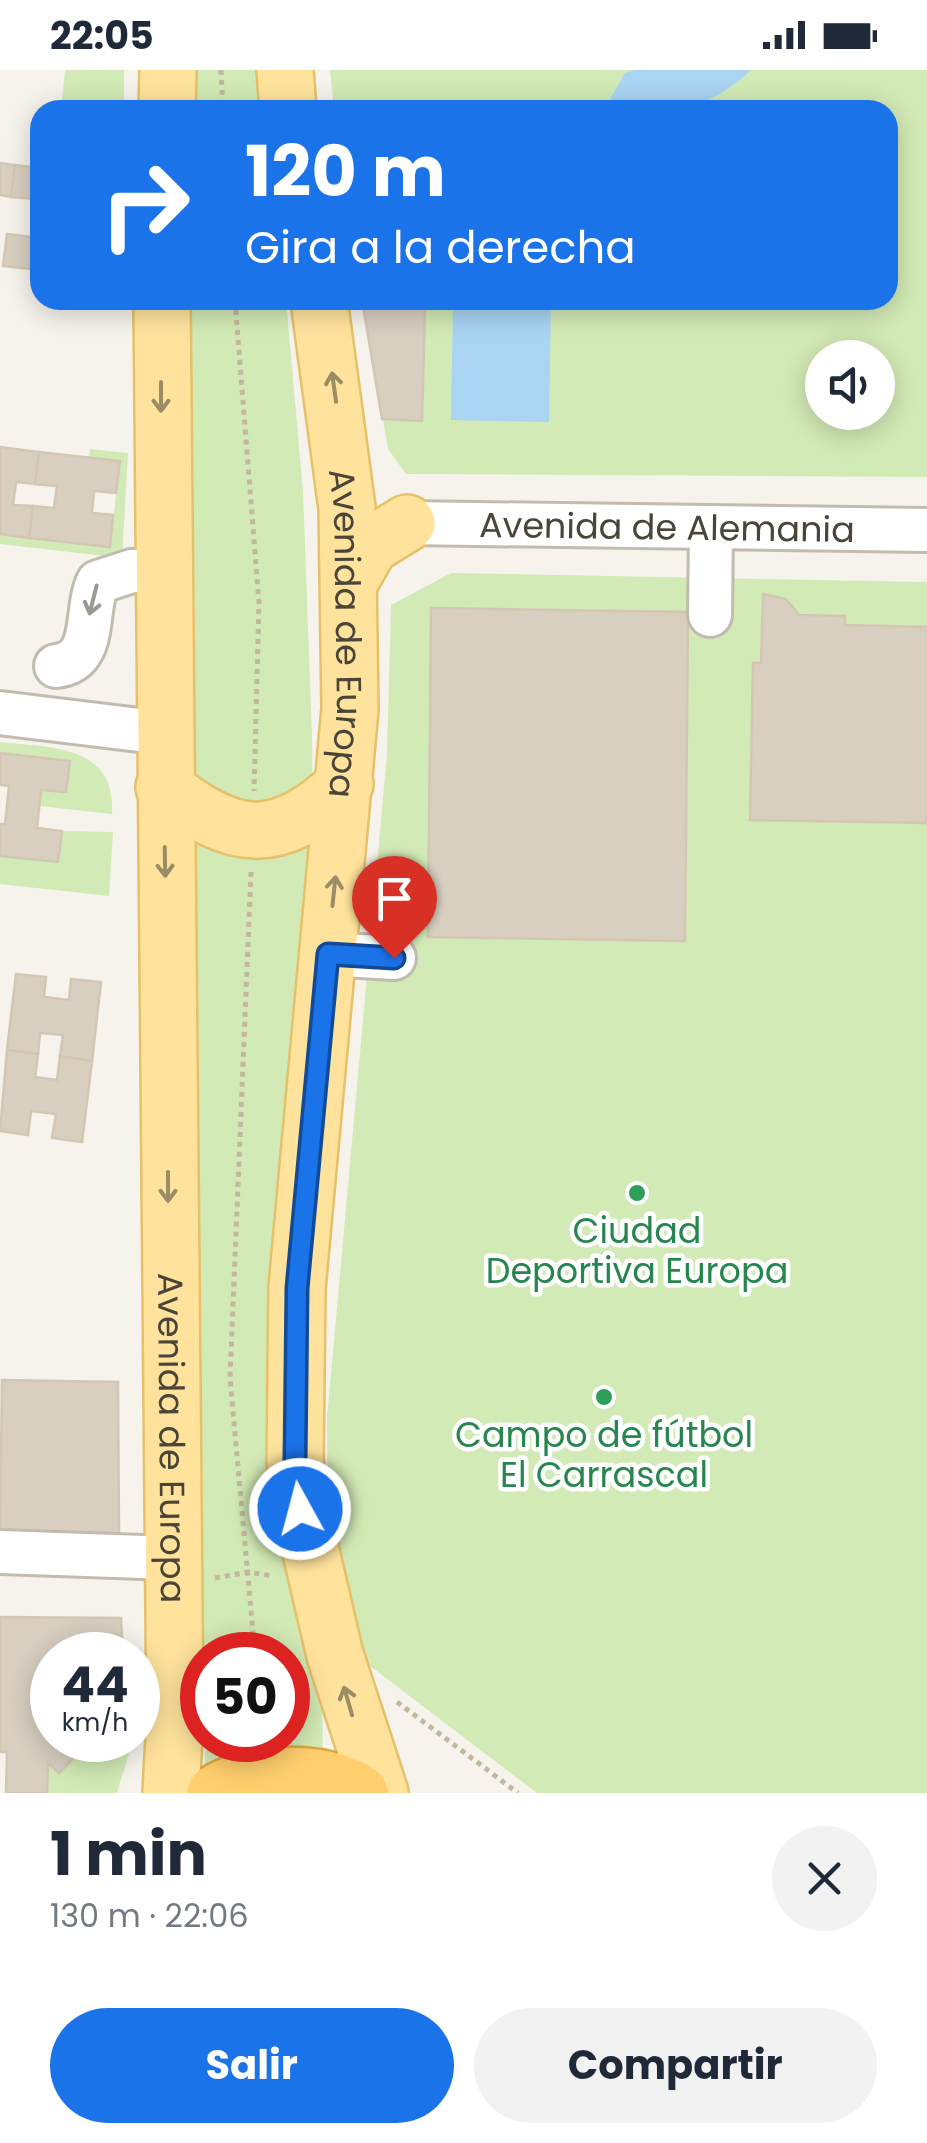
<!DOCTYPE html>
<html lang="es">
<meta charset="utf-8">
<style>
:root{--surface:#fff;--page:#f2f2f3;--text:#1f2937;--muted:#747a83;--accent:#1a73e8}
body{margin:0;font-family:Poppins,sans-serif;background:var(--page);color:var(--text);height:100vh;display:flex;flex-direction:column;font-size:38px;white-space:nowrap}
*{box-sizing:border-box;margin:0}
p{font-size:32px;color:var(--muted)}
.icon{flex:none;width:55px;height:55px;fill:none;stroke:currentColor;stroke-width:2;stroke-linecap:round;stroke-linejoin:round}
.map{position:relative;height:1723px;overflow:hidden}
.details{display:flex;flex-direction:column;background:var(--surface);flex:1}
.details>*{flex:none}
.banner{position:absolute;left:30px;top:30px;width:868px;height:210px;border-radius:30px;box-shadow:0 5px 25px #0003;background:#1a73e8;color:#fff;overflow:hidden}
.buttons{position:absolute;left:805px;top:270px;display:grid;gap:20px}
.buttons a{display:grid;place-items:center;width:90px;height:90px;border-radius:50%;background:var(--surface);box-shadow:0 5px 25px #0003;font-size:50px}
.speed{position:absolute;left:30px;top:1562px;display:flex;gap:20px;font-size:50px;font-weight:700;text-align:center}
.speed>*{display:grid;place-content:center;width:130px;height:130px;border-radius:50%;background:var(--surface);box-shadow:0 5px 25px #0003;line-height:1}
.speed small{font-size:25px;font-weight:400}
.speed .limit{border:15px solid #d22;background:#fff;color:#111}
.pin{position:absolute;display:grid;place-items:center;width:85px;height:85px;color:#fff;margin:-102px -42px;border-radius:50% 50% 50% 0;rotate:-45deg;box-shadow:0 0 10px #0007}
.pin .icon{rotate:45deg}
.me{position:absolute;width:110px;margin:-55px;rotate:353deg;stroke-linejoin:round;filter:drop-shadow(0 0 8px #0008)}
.turn{display:flex;align-items:center;gap:35px;height:210px;padding:0 50px;font-size:45px}
.turn .icon{width:130px;height:130px;stroke-width:2.5}
.turn b{display:block;font-size:70px;line-height:85px}
.round{display:grid;place-items:center;flex:none;width:105px;height:105px;border-radius:52px;background:var(--page)}
.summary{display:flex;align-items:center;justify-content:space-between;height:170px;padding:0 50px}
h1{font-size:60px;font-weight:700;line-height:75px}
.primary-button{display:flex;gap:20px;margin-top:auto;padding:20px 50px}
.primary-button a{flex:1;height:115px;border-radius:60px;background:var(--accent);color:#fff;font-size:40px;font-weight:700;line-height:115px;text-align:center}
.primary-button a+a{background:var(--page);color:var(--text)}
.status{display:flex;justify-content:space-between;align-items:center;height:70px;padding:0 50px;background:var(--surface);direction:ltr}
.status svg{height:28px;fill:currentColor}
.map>svg:first-child{display:block}
</style>
<div class="status"><b>22:05</b><svg viewBox="0 0 49 12"><path d="M0 12V9h3v3zM5 12V6h3v6zM10 12V3h3v9zM15 12V0h3v12zM26 1h20v11H26zM47 4h2v5h-2z"/></svg></div>
<div class="map">
<svg width="927" height="1723" viewBox="0 0 927 1723">
<rect width="100%" height="100%" fill="#f6f3ec"/>
<!-- green -->
<g fill="#d2eab5" fill-rule="evenodd">
<path d="M65,0H124V40H61Z"/>
<path d="M187,0H268L271,40H185Z"/>
<path d="M330,0H927V407L406,404L388,379L362,230H888V40H334ZM822,288H878V342H822Z"/>
<path d="M188,230H286L303,422L312,665L323,1699L205,1700V1670H288V1585H204Z"/>
<path d="M90,379L128,383L122,488L0,474V464L110,477L120,392L89,388Z"/>
<path d="M451,503L927,512V1723H537L357,1586L328,1442L327,1348L387,684L391,535Z"/>
<path d="M0,672C51,678 116,674 112,744L39,736L0,683Z"/>
<path d="M62,761L113,762L109,826L0,814V786L58,792Z"/>
<path d="M91,1670H133L117,1723H47L48,1693Z"/>
</g>
<!-- water -->
<g fill="#a9d4f2">
<path d="M635,0H751C705,43 669,44 610,29L625,3Z"/>
<path d="M453,230H551L549,352L451,350Z"/>
</g>
<!-- building -->
<g fill="#d8cfc1" stroke="#d3c7b4" stroke-width="2.5">
<path d="M0,93L15,95L11,127L0,125Z"/>
<path d="M15,95L40,98V137L37,129L11,127Z"/>
<path d="M40,144V200L3,196L7,164L32,167Z"/>
<path d="M363,236L425,239L422,351L382,349Z"/>
<path d="M0,377L39,382L35,414L16,412L13,435L33,436L29,468L0,464Z"/>
<path d="M39,382L120,391L116,423L94,421L92,443L113,445L110,477L29,468L33,436L54,438L57,416L35,414Z"/>
<path d="M763,524L786,529L799,545L845,546V555L927,557V753L750,750L753,593H761Z"/>
<path d="M431,538L688,542L685,871L428,867Z"/>
<path d="M0,683L70,691L66,722L41,720L37,758L62,761L58,792L0,786V754H5L9,716L0,715Z"/>
<path d="M16,904L46,907L44,927L69,930L71,909L101,912L92,991L60,986L63,965L40,963L38,984L7,980Z"/>
<path d="M7,980L38,984L35,1007L57,1010L60,986L92,991L82,1072L52,1068L56,1044L31,1041L28,1065L0,1061Z"/>
<path d="M2,1310L118,1312L119,1463L0,1461Z"/>
<path d="M0,1547L121,1548L123,1585H52V1670H91L59,1703L48,1693L47,1723H6L7,1682H0Z"/>
</g>
<g fill="none" stroke-linecap="round" stroke-linejoin="round">
<defs>
<g id="minor">
<path id="s1" d="M407,453L927,460"/>
<path d="M710,545L711,458"/>
<path d="M56,596C99,591 84,540 98,512L132,501L162,500"/>
<path d="M0,643L164,663"/>
<path d="M328,884L394,888"/>
<path d="M0,1482L172,1488"/>
</g>
<g id="major">
<path d="M285,0L288,40"/>
<path d="M167,40L168,0"/>
<path id="s2" d="M162,230L175,1648L171,1723"/>
<path id="s3" d="M319,230L347,438L350,639L297,1218L295,1390L301,1439L335,1585L380,1723"/>
<path d="M350,511L370,476L407,453"/>
<path d="M164,717C232,771 277,779 345,714"/>
</g>
<path id="highway" d="M215,1723C248,1700 328,1699 360,1723"/>
</defs>
<!-- minor casing -->
<use href="#minor" stroke="#c2bbae" stroke-width="48"/>
<!-- major casing -->
<use href="#major" stroke="#e6c16a" stroke-width="60"/>
<!-- highway casing -->
<use href="#highway" stroke="#e0a43c" stroke-width="60"/>
<!-- path -->
<g stroke="#c4b79f" stroke-width="5" stroke-dasharray="5 5" stroke-linecap="butt">
<path d="M221,0L223,40"/>
<path d="M235,230L259,533L254,721"/>
<path d="M251,802L230,1308L255,1585"/>
<path d="M215,1508L248,1502L273,1506"/>
<path d="M397,1632L518,1723"/>
</g>
<!-- minor -->
<use href="#minor" stroke="#fff" stroke-width="42"/>
<!-- major -->
<use href="#major" stroke="#ffe39c" stroke-width="55"/>
<!-- highway -->
<use href="#highway" stroke="#ffcf6e" stroke-width="55"/>
</g>
<!-- one-way arrows -->
<defs><path id="oneway-shaft" d="M-6 0H5M1.5-3L5.5 0L1.5 3" fill="none" stroke-width="1.6" stroke-linecap="round" stroke-linejoin="round" transform="scale(2.5)"/></defs>
<g stroke="#9c8c66">
<use href="#oneway-shaft" transform="translate(334 317) rotate(-98)"/>
<use href="#oneway-shaft" transform="translate(161 327) rotate(90)"/>
<use href="#oneway-shaft" transform="translate(165 792) rotate(89)"/>
<use href="#oneway-shaft" transform="translate(334 821) rotate(-84)"/>
<use href="#oneway-shaft" transform="translate(168 1117) rotate(90)"/>
<use href="#oneway-shaft" transform="translate(348 1631) rotate(-106)"/>
</g>
<use stroke="#9c9892" href="#oneway-shaft" transform="translate(93 530) rotate(104)"/>
<g fill="none" stroke-linecap="round" stroke-linejoin="round">
<defs>
<path id="route" d="M300,1439L295,1390L297,1218L328,884L394,888"/>
</defs>
<!-- route casing -->
<use href="#route" stroke="#114b97" stroke-width="25"/>
<!-- route -->
<use href="#route" stroke="#1a73e8" stroke-width="18"/>
</g>
<!-- markers -->
<g fill="#2e9e5b" stroke="#fff" stroke-width="4">
<circle cx="637" cy="1123" r="10"/>
<circle cx="604" cy="1327" r="10"/>
</g>
<g text-anchor="middle" dominant-baseline="central" stroke-width="9" stroke-linejoin="round" paint-order="stroke">
<!-- street labels -->
<g font-size="35" fill="#4b4439" stroke="#fff">
<text stroke="none"><textPath href="#s1" startOffset="260">Avenida de Alemania</textPath></text>
<text stroke="none"><textPath href="#s3" startOffset="335">Avenida de Europa</textPath></text>
<text stroke="none"><textPath href="#s2" startOffset="1138">Avenida de Europa</textPath></text>
</g>
<!-- leisure labels -->
<g font-size="35" fill="#27864d" stroke="#fff">
<text x="637" y="1160">Ciudad<tspan x="637" dy="40">Deportiva Europa</tspan></text>
<text x="604" y="1364">Campo de fútbol<tspan x="604" dy="40">El Carrascal</tspan></text>
</g>
</g>
</svg>
<div class="buttons">
<a><svg class="icon" aria-label="sound" viewBox="0 0 24 24"><path d="M4 9h4l5-4v14l-5-4H4zM17 9q2 3 0 6"/></svg></a>
</div>
<div class="speed"><div>44<small>km/h</small></div><div class="limit">50</div></div>
<div class="pin" style="left:394px;top:888px;background:#d93025"><svg class="icon" aria-label="arrive" viewBox="0 0 24 24"><path d="M6 21V4h12l-3 4 3 4H6"/></svg></div>
<svg class="me" style="left:300px;top:1439px" viewBox="-20 -20 40 40"><circle r="17" fill="#1a73e8" stroke="#fff" stroke-width="3"/><path d="M0-11L8 9 0 5-8 9z" fill="#fff"/></svg>
<div class="banner">
<div class="turn"><svg class="icon" aria-label="right" viewBox="0 0 24 24"><path d="M7 20v-9h11M14 6l5 5-5 5"/></svg><div><b>120 m</b>Gira a la derecha</div></div>
</div>
</div>
<section class="details">
<div class="summary"><div><h1>1 min</h1><p>130 m · 22:06</p></div><a class="round"><svg class="icon" aria-label="close" viewBox="0 0 24 24"><path d="M6 6l12 12M18 6L6 18"/></svg></a></div>
<div class="primary-button"><a>Salir</a><a>Compartir</a></div>
</section>
